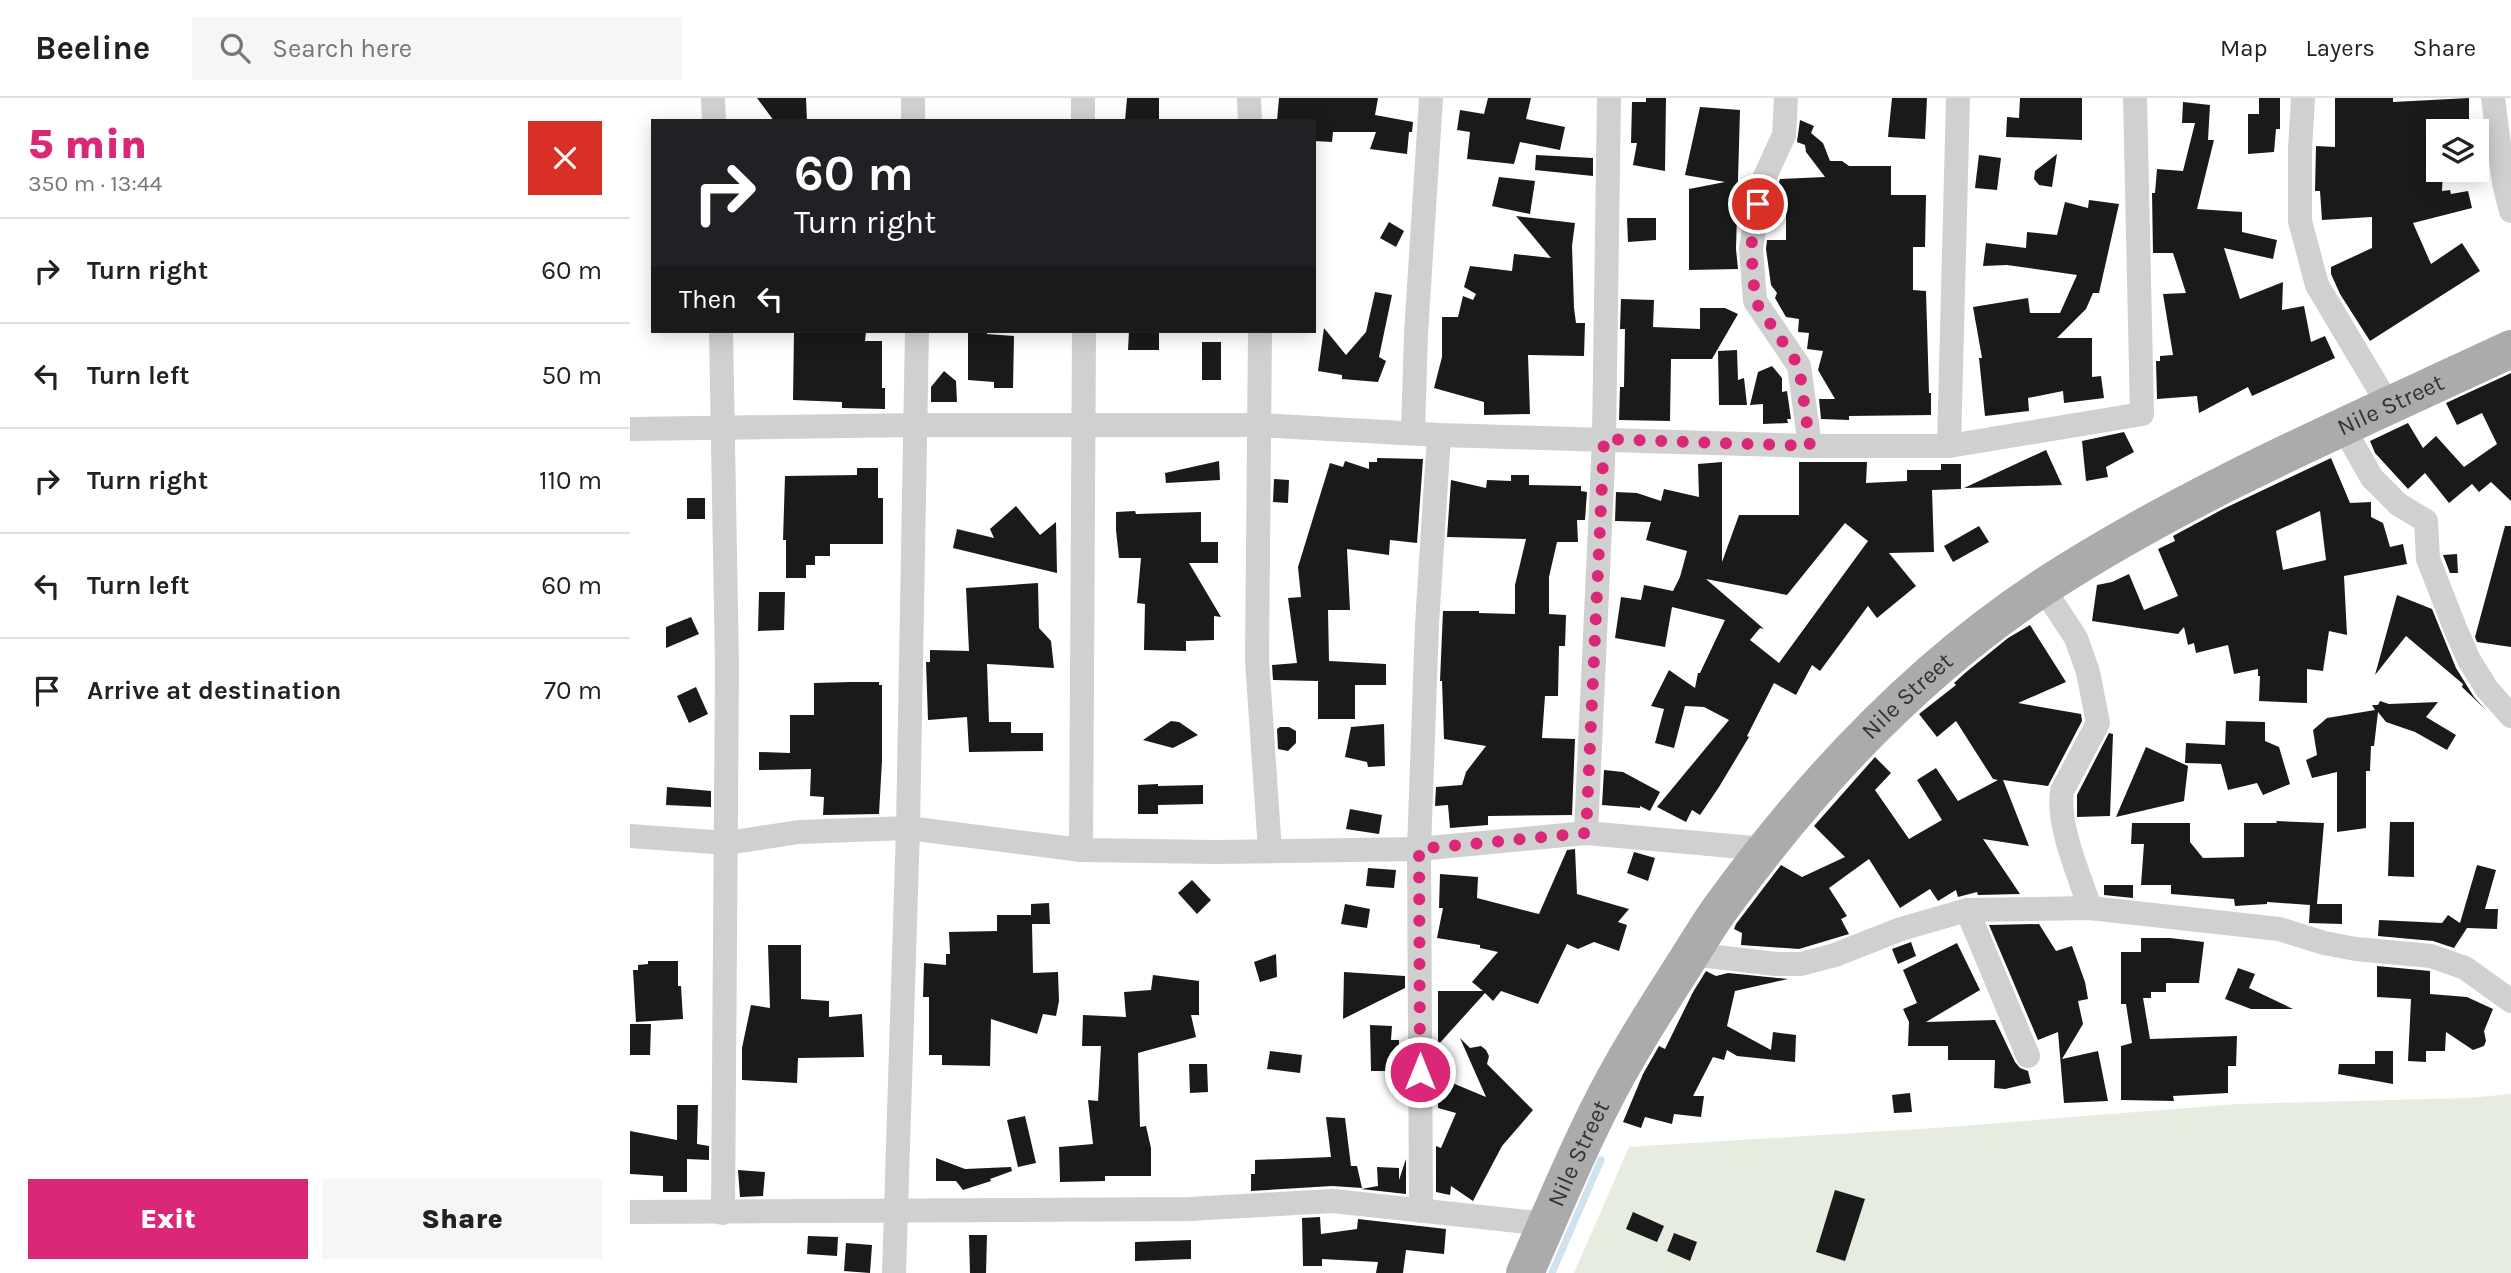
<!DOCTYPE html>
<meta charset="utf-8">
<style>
:root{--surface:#fff;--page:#f6f6f6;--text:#222;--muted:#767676;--line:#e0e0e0;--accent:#db2777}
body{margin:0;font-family:Karla,sans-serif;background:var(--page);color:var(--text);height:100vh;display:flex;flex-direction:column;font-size:26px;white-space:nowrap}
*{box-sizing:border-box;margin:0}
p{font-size:23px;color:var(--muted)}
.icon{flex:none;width:38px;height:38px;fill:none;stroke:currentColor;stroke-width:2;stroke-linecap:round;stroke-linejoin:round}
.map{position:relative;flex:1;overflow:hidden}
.drawer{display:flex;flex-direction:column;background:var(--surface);width:630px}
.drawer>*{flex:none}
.top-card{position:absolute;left:21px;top:21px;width:665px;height:214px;border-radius:0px;box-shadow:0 4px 18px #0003;background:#202124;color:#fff;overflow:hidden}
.tools{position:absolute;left:1796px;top:21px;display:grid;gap:14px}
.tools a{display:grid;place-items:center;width:63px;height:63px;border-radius:0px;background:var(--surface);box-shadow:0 4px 18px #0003;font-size:35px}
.pin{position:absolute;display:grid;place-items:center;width:60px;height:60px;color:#fff;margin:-30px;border:4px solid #fff;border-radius:50%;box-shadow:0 2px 7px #0007}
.me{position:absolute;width:77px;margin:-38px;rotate:0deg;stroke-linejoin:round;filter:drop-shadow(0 0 5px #0008)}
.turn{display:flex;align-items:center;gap:24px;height:147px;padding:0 28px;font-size:32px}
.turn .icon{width:91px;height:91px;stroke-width:2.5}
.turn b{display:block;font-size:49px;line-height:60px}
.then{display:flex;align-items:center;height:66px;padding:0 28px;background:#0003;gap:14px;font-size:26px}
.round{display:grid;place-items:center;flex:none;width:74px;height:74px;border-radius:0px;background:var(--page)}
.summary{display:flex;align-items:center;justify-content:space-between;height:119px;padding:0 28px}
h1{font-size:42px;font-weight:800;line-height:52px;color:var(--accent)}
.primary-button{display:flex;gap:14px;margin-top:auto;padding:14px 28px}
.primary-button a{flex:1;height:80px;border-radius:0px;background:var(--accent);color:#fff;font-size:28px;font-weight:800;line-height:80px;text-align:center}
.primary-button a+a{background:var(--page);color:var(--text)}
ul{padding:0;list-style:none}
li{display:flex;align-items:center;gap:21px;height:105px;padding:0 28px;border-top:2px solid var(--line)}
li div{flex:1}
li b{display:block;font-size:26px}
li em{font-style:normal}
header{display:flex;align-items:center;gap:42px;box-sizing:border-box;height:98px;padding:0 35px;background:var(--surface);border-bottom:2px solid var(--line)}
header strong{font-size:33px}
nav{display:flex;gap:38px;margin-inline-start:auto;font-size:24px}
.search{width:490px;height:63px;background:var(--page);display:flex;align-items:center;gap:18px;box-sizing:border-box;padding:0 24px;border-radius:0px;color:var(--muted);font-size:26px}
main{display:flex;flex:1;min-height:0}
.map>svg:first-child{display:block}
</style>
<header>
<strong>Beeline</strong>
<div class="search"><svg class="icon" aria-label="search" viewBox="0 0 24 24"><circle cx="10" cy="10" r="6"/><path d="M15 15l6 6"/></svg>Search here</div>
<nav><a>Map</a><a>Layers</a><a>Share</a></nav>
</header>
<main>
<section class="drawer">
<div class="summary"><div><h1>5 min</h1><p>350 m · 13:44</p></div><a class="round" style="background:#d93025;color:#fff"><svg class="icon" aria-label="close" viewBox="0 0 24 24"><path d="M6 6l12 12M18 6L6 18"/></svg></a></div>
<ul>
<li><svg class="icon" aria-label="right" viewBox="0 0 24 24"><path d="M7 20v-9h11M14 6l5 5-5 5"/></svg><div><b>Turn right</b></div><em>60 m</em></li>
<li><svg class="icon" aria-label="left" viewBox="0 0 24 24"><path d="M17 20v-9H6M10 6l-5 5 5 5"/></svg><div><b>Turn left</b></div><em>50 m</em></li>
<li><svg class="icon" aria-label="right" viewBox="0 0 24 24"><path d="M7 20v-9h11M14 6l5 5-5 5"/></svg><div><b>Turn right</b></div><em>110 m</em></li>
<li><svg class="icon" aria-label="left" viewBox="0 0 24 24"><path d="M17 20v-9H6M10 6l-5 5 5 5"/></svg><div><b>Turn left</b></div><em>60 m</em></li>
<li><svg class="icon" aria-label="arrive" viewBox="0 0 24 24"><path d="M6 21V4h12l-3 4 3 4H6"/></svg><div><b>Arrive at destination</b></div><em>70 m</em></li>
</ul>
<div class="primary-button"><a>Exit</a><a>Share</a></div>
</section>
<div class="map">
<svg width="1881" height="1175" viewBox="0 0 1881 1175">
<rect width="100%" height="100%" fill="#fff"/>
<!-- green -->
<path fill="#e6ecdf" d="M1881,996V1175H944L999,1049L1305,1030L1607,1006L1838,1000Z"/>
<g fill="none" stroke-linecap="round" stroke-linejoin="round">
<!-- stream -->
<path stroke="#cfe2ee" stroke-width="7" d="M922,1175L971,1062"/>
</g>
<!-- building -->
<g fill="#1a1a1a" fill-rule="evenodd">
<path d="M127,0H176L177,23H144Z"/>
<path d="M497,0H529V23H495Z"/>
<path d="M649,0H748L745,17L783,24L782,34H779L777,56L740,51L746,34H703L702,44L684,43V23H647Z"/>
<path d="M858,0H901L896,21L935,29L930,52L890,44L884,66L837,61L840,34L827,32L830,12L854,16Z"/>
<path d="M1016,0H1036L1035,73L1003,67L1007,45H1001L1002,4H1016Z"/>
<path d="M1262,0H1297L1295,41L1258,39Z"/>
<path d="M1390,0H1452V42L1376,39L1377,19L1389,20Z"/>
<path d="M1629,0H1650V31H1646L1644,54L1618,56V16H1629Z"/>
<path d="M1705,0H1763V4L1839,0V21H1811V24H1808V72H1813L1812,93L1820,92L1821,96L1838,93L1842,110L1783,125L1801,166L1832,145L1850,173L1740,243L1710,196L1701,176V169L1742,150V119L1692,122L1690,93H1685L1686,48L1705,49Z"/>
<path d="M1553,4L1580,7L1578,42H1584L1567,111L1612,114V134L1647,142L1643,161L1594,150L1610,201L1653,184L1652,212L1674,208L1681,244L1695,238L1705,260L1622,298L1618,289L1569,315L1567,298L1527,301L1526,263H1530V258L1543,257L1533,196L1556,195L1543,155H1523L1522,95H1525L1527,71L1553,73L1565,25H1552Z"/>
<path d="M1070,9L1110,12L1106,151L1108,171L1059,172V91L1095,84L1055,77Z"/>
<path d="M1170,22L1184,28L1181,35L1193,45L1200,63H1212L1219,68H1261V97H1296L1295,149H1283V192L1296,193L1299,295H1301V317L1219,318V322L1191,321L1189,301H1205L1188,272L1193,253L1177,251L1179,235L1168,234L1169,221L1156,219L1145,200L1147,195L1141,187L1136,151L1137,142H1156V101H1144L1150,81L1195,79L1176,54L1175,47L1167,44Z"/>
<path d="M1427,56L1422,89L1409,87L1404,81L1405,73Z"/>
<path d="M906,57L963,60V78L905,72Z"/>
<path d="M1349,57L1371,60L1367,92L1345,90Z"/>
<path d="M869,79L905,83L900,116L862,108Z"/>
<path d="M1459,102L1489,106L1469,195H1463L1456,211L1427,240H1462V279L1471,278L1474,300L1434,305L1433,293L1398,300L1399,313L1355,318L1349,260H1352L1343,209L1398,200L1400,215H1430L1447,177L1377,167L1353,168L1356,145L1396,150L1397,134L1427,137L1435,104L1458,110Z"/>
<path d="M886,118L945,125L942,148L944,210L946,225H955L954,258L898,257L900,316L854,317V304L804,290L812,259V219H828L833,198L843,202L846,196L834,189L840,168L882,173L884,156L921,160Z"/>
<path d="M997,120H1026V142L998,144Z"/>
<path d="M759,124L774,133L766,149L750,140Z"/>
<path d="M745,194L762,197L749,259L756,263L748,284L712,281V277L688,273L694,230L716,257L736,234Z"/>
<path d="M991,201L1024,202L1023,229L1070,231V210H1095L1108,216L1082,261H1041L1040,323L989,322L990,289H994L995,231H990Z"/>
<path d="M164,233L236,234L235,243H252V290H255V311L212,310V304L163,302Z"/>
<path d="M338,233H357V236L384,238L383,290H364V284L338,282Z"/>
<path d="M499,233H529V252H498Z"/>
<rect x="572" y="244" width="19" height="38"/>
<path d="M1107,252L1108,282L1114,280L1117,307H1089L1088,253Z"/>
<path d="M1142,268L1152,280V294L1157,293L1161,321H1157L1158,325L1133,326V306L1120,307L1128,274Z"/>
<path d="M314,273L326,283L327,304H301V289Z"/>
<path d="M1881,275V403L1861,384L1849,394L1842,386L1819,405L1795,375L1778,391L1745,355L1740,343L1778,325L1793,350L1806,338L1834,369L1867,346L1852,315L1827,327L1816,305Z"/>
<path d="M1494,334L1504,354L1476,369L1478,379L1456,383L1452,343Z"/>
<path d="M1416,352L1432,387L1334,390Z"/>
<path d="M747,360L793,361L787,445L760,442L759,457L717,451L720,512H698L699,563L756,566V587H725V621H688V583L643,582L642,567L667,565L658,500L671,499L668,469L700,365L713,369L715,363L739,371V364H747Z"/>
<path d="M1701,360L1720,405L1741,404V419L1753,425L1760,449L1773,446L1777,466L1714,478L1717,537L1699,533L1693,573L1677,571V605L1629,603L1630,578H1628V571L1604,576L1598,547L1566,555L1564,545L1558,547L1554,529L1548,536L1462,523L1467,487L1482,484L1499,476L1514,512L1548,498L1528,451L1545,443L1543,438L1593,411ZM1690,413L1696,462L1653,472L1646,433Z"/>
<path d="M589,363L590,382L536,385L535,375Z"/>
<path d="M1092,364V464L1109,417H1169V364H1237L1236,385L1277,383V372H1311V366H1331V391L1302,392L1304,454L1259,455L1286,488L1247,520L1238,508L1190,573L1182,567L1166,597L1144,585L1117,638L1119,639L1089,689L1070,717L1062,712L1056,724L1027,709L1099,622L1074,609L1055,608L1044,650L1025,645L1034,611L1021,608L1039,572L1065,590L1068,575H1070L1095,522L1042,509L1035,549L985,540L991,499L1011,502L1014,487L1043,493L1050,479L1057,453L1016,442L1021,424L985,423L986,394L1007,395L1031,403L1034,391L1069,399L1068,366ZM1215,425L1238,443L1149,565L1120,542L1130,530L1134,531L1076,481L1157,497Z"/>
<path d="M227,370H248V400H253V446H200V458H185V467H176V480H156V442H153L155,378L227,377Z"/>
<path d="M881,377H899V387L951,388V393L957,394L955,422H947L948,444H927L919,479V516L936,517L935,548H929L928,598H915L912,640L945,641L942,717L858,718V727L820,730L818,707L805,708L806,689L832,687L836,674L856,648L814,641L812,583H810L813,513H849V515L885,516V487L896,441L817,439L821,382L856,390L857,382L881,383Z"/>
<path d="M644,381L659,382L658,405L643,404Z"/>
<rect x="57" y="400" width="18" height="21"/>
<path d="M386,408L410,437L426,424L427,475L323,450L327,431L364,440L360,431Z"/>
<path d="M505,413L506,416L571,414V444H588V465H559L591,519L584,518V542L556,543V553L514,552L515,506L507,505L511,460H489L486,432V414Z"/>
<path d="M1349,428L1359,444L1323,464L1314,448Z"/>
<path d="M1875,428H1881V549L1847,544L1845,539Z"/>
<path d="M1827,456L1828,475H1820L1813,457Z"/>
<path d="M408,485L409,530L421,543L424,570L357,566L359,624H381V635H413V653L339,654L337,619L298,622L296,564H300V552L339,553L336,490Z"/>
<path d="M129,494H155L154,532L128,533Z"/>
<path d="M1767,497L1802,511L1826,570L1844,599L1856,612L1832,589L1833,586L1776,538L1745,577Z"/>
<path d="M61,519L69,536L36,550V529Z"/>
<path d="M1400,527L1436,584L1388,605L1451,616L1452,623L1418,688L1373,682L1399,748L1353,741L1390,796L1348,797L1347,794L1328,799L1326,792L1308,803L1300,791L1270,810L1239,761L1199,790L1217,818L1211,821L1219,836L1169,851L1111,847L1112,835L1104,831L1106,826L1151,767L1172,779L1215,759L1184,728L1245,659L1261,675L1245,692L1279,741L1312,722L1287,682L1306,670L1328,703L1368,682L1363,681L1326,623L1307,639L1289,616L1326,587L1324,585L1335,575L1378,540Z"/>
<path d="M221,584H249V587H252V663L249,716L193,717L194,699L180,698L181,671L129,672V654L160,655V617H184V585Z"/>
<path d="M66,589L78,616L59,625L47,598Z"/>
<path d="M1750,603L1759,606L1808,604L1796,619L1826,637L1817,652L1785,634L1756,624L1748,614L1744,648H1741L1740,673H1736V730L1707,734V674L1682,680L1676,662L1687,657L1683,632L1697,620L1745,612L1742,607H1748Z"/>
<path d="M541,623L549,624L568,637L543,650L513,642Z"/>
<path d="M1596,623L1635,624V643L1649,649L1660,686L1633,697L1627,685L1598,692L1591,666L1555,665L1556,645L1595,647Z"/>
<path d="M754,626L755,668L738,669L737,664L715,659L721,629Z"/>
<path d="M650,629H659L666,633V645L658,653L648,651L647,631Z"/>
<path d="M1479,635L1483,636L1480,718L1447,719V697Z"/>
<path d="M1516,649L1558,668L1554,703L1486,719Z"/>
<path d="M974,672L993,674L1030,694L1020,713L1010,708V710L972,707Z"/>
<path d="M528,686V688L573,687V706L528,707V716H508V687Z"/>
<path d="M37,689L81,693V709L36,707Z"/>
<path d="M720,711L752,717L749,736L716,731Z"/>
<path d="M1646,723L1694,725L1687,806H1712V826L1679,825L1680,807L1637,804V806L1605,808L1604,801L1541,796V787H1511L1514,746H1501L1502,725H1560V744L1573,760L1614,759V725H1647Z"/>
<path d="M1760,724H1784V779L1758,778Z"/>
<path d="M945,751L947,796L999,811L988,824L997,827L989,853L964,844L948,851L937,846L908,906L871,893L863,903L855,895L808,947V893H853L842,884L868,854L850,850V847L807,840L813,810H809L810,776L848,779L847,800L909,816L937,752Z"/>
<path d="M1004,754L1025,760L1018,783L997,775Z"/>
<path d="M1847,767L1866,772L1855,811H1868L1867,831L1837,830L1824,850L1803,843L1748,838L1749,822L1812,825L1818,817L1830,825Z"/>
<path d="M738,770L766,772L764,790L736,788Z"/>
<path d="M562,782L581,802L567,816L548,795Z"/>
<path d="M1474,787H1503V800L1474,797Z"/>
<path d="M419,805L420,826H402L403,875L428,874L429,903L426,918L413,916L407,936L361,921L360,968L312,967V957H299V899H293L294,865L316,867V856H320L319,834L367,833V817H401V806Z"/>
<path d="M715,806L740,811L737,830L711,826Z"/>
<path d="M1409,826L1426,853L1442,848L1455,884L1458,901L1448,903L1453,926L1432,961L1468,953L1478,1003L1434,1005L1428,934L1408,942L1359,827Z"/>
<path d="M1511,840H1540L1574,844L1569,885H1536V894H1521V900H1513L1520,941L1607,938L1606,968H1598V995L1543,998L1544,1003L1491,1002V948L1502,945L1496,906H1491V854H1511Z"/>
<path d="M1281,844L1286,858L1268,866L1262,851Z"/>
<path d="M1327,845L1350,892L1296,924L1365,922L1385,964L1390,970L1398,973L1401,985L1375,991L1364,990L1365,962H1318V948H1278L1279,924L1273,911L1287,905L1273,872Z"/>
<path d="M138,847H171V901L199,903V919L232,916L234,959L168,960L167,985L112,982V950L121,907L140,910Z"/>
<path d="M646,856L647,879L630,884L624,864Z"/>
<path d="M18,863H48V888H51L53,921L6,924L3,872H8V867L18,866Z"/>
<path d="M1747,868L1800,873V896L1837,899L1863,911L1854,933L1856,943L1854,948L1843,952L1816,934L1815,953H1796V964L1778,963L1781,901L1747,899Z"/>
<path d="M1608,870L1625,876L1619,890L1663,911H1621L1595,901Z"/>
<path d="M1076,873L1086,878L1098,875L1158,881L1105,893L1097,928L1141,952L1143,934L1166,937L1165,964L1107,958L1097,952L1094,962L1083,959L1063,998H1074L1071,1019L1044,1016L1042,1026L1015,1019L1011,1030L993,1024L1013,976L1029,948L1035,951L1063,894Z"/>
<path d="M714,874L775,878V890L713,921Z"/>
<path d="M523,877L569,883V917H561L566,939L508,955L510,1029L516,1028L521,1050V1078H475V1083L430,1084L429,1049L463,1046L458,1002L468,1003L471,948H452L453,917L496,919L494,894L521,892Z"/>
<path d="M0,926H21L20,957H0Z"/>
<path d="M740,927L762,928L761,942H769V973H741Z"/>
<path d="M830,940L840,950L851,948L856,952L859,958L857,966L903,1012L872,1048L843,1103L821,1088L820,1097L806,1094V1048L811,1050L826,1015L808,1010V979L856,999Z"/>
<path d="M640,953L672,957L670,975L637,971Z"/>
<path d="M1745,953H1763V986L1708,976L1709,966H1745Z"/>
<path d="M559,966H577L578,994L560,995Z"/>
<path d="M1280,995L1282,1014L1264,1015L1262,997Z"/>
<path d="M47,1007H68L67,1046L79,1048V1062L57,1061V1094H33V1078L0,1076V1033L47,1042Z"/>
<path d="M395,1018L406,1065L388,1069L377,1022Z"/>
<path d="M696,1019L715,1020L721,1068H727L732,1090L702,1088L621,1093V1076H625V1062L701,1059Z"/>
<path d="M306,1060L335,1071L381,1069L382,1073L360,1081L361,1083L333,1092L326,1083H306Z"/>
<path d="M776,1061V1096L731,1091L748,1088L747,1069L769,1070V1082Z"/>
<path d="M108,1072L135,1074L133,1098L110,1099Z"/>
<path d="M1205,1092L1235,1101L1215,1163L1186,1154Z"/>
<path d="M1003,1114L1034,1128L1027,1144L996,1131Z"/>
<path d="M690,1119L691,1136L727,1131L728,1121L816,1131L814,1156L776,1152L773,1175H746L748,1164L692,1161V1168H673L672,1120Z"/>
<path d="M1044,1135L1067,1144L1060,1163L1037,1153Z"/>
<path d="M339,1137H357L356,1175H340Z"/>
<path d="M178,1138L208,1139L207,1158L177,1156Z"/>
<path d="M561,1142V1161L505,1163V1144Z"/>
<path d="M216,1145L242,1147L240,1175L214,1173Z"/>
</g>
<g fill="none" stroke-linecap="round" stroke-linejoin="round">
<!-- street -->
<g stroke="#d0d0d0" stroke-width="24">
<path d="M83,0L84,23"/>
<path d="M283,0V23"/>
<path d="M453,0V23"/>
<path d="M619,0L620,23"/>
<path d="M1156,0L1154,37L1132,85L1121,150L1125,203L1169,268L1180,348"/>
<path d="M1673,0L1670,51V123L1687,187L1759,308"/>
<path d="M1863,0L1874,85L1881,113"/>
<path d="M91,233L97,568L93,1115"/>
<path d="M630,233L627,562L640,753"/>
<path d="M1713,329L1742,380L1768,406L1796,423L1798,461L1825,530L1839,562L1857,591L1881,618"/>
<path d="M0,331L286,327H629L809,337L1180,348H1319L1512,316L1505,0"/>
<path d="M783,334L786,236L801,0"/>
<path d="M1319,348L1328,0"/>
<path d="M1413,490L1446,540L1458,574L1468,625L1432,693C1427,728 1449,776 1460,810"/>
<path d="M956,735L974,341L979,0"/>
<path d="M0,738L97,745L169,734L278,730L451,752L585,754L789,751L956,735L1135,751"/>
<path d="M451,752L454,233"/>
<path d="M1337,812L1398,958"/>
<path d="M1061,856L1146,866H1171L1205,857L1271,831L1337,812L1460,810L1649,831L1694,845L1726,851L1801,858L1835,870L1881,903"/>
<path d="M791,1113L789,751L797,526L809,337"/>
<path d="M0,1114L559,1111L703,1103L916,1126"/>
<path d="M264,1175L278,730L287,233"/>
</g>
<!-- primary -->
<path stroke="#ababab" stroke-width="38" id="s1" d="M895,1175C919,1121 941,1067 967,1015C992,964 1022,917 1052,870C1065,850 1077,829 1090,811C1179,688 1285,574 1412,490C1559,394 1723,325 1881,251"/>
</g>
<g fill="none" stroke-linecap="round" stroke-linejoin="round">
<!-- route -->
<path stroke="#db2777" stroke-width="12" stroke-dasharray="0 21.6" d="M790,974L789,751L956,735L974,341L1180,348L1169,268L1125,203L1121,149L1128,106"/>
</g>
<g text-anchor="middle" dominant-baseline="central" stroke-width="7" stroke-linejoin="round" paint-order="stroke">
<!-- street labels -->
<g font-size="24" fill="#333" stroke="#fff">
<text stroke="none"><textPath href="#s1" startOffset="1265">Nile Street</textPath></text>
<text stroke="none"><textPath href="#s1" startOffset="698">Nile Street</textPath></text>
<text stroke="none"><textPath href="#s1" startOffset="131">Nile Street</textPath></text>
</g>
</g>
</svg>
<div class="tools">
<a><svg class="icon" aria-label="layers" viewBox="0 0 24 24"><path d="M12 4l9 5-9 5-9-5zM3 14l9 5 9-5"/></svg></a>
</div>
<div class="pin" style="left:1128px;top:106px;background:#d93025"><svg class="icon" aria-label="arrive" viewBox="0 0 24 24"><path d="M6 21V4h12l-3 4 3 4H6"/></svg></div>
<svg class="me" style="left:790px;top:974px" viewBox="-20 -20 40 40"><circle r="17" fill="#db2777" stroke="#fff" stroke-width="3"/><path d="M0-11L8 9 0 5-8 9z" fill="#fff"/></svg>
<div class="top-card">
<div class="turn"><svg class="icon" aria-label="right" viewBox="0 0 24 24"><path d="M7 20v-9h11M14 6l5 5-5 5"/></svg><div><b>60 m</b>Turn right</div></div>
<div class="then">Then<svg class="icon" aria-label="left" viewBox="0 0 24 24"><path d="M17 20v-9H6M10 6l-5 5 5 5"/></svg></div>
</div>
</div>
</main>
